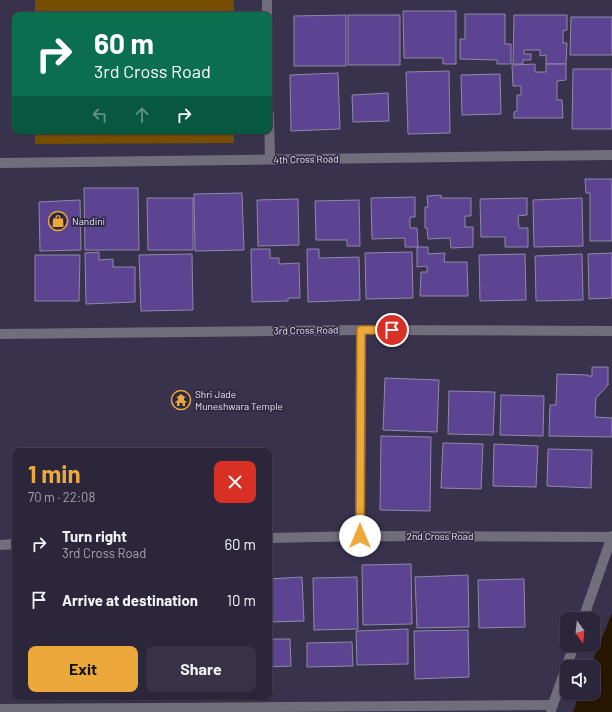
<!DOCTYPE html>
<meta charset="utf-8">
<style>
:root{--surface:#2b263a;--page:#373245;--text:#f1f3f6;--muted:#a6a5af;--line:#474354;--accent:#eda83b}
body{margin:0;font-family:Barlow,sans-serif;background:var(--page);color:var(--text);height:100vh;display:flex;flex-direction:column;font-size:15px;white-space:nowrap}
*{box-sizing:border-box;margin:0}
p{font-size:13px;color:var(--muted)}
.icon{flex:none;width:22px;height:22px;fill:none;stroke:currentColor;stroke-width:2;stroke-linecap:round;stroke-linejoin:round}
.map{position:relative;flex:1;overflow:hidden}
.side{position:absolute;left:12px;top:448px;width:260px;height:252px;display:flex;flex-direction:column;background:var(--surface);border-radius:8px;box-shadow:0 1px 3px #0004,0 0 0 1px var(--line)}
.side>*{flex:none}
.guide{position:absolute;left:12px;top:12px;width:260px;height:122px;border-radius:8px;box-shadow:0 1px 3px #0004,0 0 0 1px var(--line);background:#0b6e4f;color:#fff;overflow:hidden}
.needle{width:26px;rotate:165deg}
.controls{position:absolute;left:560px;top:612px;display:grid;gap:8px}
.controls a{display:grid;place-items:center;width:40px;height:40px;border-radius:8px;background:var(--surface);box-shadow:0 1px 3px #0004,0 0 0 1px var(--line);font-size:20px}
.pin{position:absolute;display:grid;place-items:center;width:34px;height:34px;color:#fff;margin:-17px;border:2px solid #fff;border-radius:50%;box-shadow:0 1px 4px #0007}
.me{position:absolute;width:44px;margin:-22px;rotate:0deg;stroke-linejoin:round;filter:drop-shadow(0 0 3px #0008)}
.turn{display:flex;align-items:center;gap:14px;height:84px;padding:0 16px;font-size:18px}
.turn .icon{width:52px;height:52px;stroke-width:2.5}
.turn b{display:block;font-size:28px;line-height:34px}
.lanes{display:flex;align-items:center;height:38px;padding:0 16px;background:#0003;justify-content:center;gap:20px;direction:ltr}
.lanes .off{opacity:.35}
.round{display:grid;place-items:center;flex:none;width:42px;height:42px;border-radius:8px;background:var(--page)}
.headline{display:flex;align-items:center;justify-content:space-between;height:68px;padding:0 16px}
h1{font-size:24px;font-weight:700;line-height:30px;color:var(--accent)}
.primary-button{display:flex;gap:8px;margin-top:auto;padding:8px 16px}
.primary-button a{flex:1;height:46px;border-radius:8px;background:var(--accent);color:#111;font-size:16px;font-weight:700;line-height:46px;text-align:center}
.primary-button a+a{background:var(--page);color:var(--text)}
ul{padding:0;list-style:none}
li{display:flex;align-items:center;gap:12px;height:56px;padding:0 16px}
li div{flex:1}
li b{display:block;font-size:15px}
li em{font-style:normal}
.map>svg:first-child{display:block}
</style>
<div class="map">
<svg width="612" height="712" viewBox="0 0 612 712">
<rect width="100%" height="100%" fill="#39324d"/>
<!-- green -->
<g fill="#774e00">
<rect x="35" y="0" width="199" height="15"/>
<path d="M35,131H234V143L35,144Z"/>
</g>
<!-- water -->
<path fill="#271600" d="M612,613V712H573L580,693H593V667H590Z"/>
<!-- building -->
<g fill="#5d4492" stroke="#9089a8">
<path d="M403,11H456V64H443V58H404Z"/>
<path d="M465,14H505V44H511V64H497V60L460,59V39H465Z"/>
<path d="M346,15V66H294V16Z"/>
<rect x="348" y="15" width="52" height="50"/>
<path d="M514,15H567V30L563,31V43H567L566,64H546V55L540,56V50H524V54H531V60H523V64H513Z"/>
<path d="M571,17H612V55H570Z"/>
<path d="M535,64V72H546V64H566V80L557,81V100H562L563,118H514V112L517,111V95H521V86H513L512,65Z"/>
<path d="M573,69H612V129H572Z"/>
<path d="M449,71L450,133L408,134L406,72Z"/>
<path d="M338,73L340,129L291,131L290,75Z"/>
<path d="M500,74L501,114L462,115L461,75Z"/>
<path d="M388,93L389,121L353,122L352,95Z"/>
<path d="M585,179H612V241H590V193H586Z"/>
<path d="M84,188H138L139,250H85Z"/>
<path d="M242,193L244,250L195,251L194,194Z"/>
<path d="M441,195V198H471V216H465V227H473V247L451,248L450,238L428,239L427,228H425V207H428L427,196Z"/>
<path d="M415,197V217H410V228H417L418,247H405V238L372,239L371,198Z"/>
<path d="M147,198H193V250H148Z"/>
<path d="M527,198V215L518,216L519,228H528V247H505V237H481L480,199Z"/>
<path d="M582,198L583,246L534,247L533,200Z"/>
<path d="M298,199L299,245L258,246L257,200Z"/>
<path d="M80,200L81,250L40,251L39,202Z"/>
<path d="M359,200L360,246H347V240H316L315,201Z"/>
<path d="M417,247H428V254L445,253L444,262H467L468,296H420L421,272H427V266L417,267Z"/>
<path d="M251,249H270V258H279V264L299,263L300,298H288V301L252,302Z"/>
<path d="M307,249H319V258L359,257L360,300L308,302Z"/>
<path d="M99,252V260L113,259V267H135V302L86,304L85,253Z"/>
<path d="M412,252L413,298L366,299L365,253Z"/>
<path d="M612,253V298L589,299L588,254Z"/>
<path d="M192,254L193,310L141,311L139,255Z"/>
<path d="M525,254L526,300L480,301L479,255Z"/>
<path d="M582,254L583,300L536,301L535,256Z"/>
<path d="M35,255H80L79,301H35Z"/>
<path d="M592,367H608V385L596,398L595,417L612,418V437L549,436L550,405H556L557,374L588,375V376H592Z"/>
<path d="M385,378L439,380L437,432L383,430Z"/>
<path d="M449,391L495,392L493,435L448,434Z"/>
<path d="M501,395L544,396L543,436L500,435Z"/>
<path d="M381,436L431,437L430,511L380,510Z"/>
<path d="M443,443L483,444L481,489L441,488Z"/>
<path d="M494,444L538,446L536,487L493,486Z"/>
<path d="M548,449L592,450L591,488L547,486Z"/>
<path d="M411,564L412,624L363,625L362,565Z"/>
<path d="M468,575L469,627L417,628L415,577Z"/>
<path d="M302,577L304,621L269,622V579Z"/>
<path d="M357,577L358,629L314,630L313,578Z"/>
<path d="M524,579L525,627L479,628L478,580Z"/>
<path d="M408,629V664L357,665L356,631Z"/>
<path d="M468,630L469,677L415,679L414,631Z"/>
<path d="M269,639H290L291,666L269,667Z"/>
<path d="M352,642L353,666L307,667V643Z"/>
</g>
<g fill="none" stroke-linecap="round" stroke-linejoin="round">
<!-- street -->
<g stroke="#716e7b" stroke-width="10">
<path d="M267,0V15"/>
<path d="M269,114L270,159"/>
<path d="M0,163L612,155"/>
<path d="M0,334L361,330L612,331"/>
<path d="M360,536L361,330"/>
<path d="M269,538L360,536L612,537"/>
<path d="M0,545L15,544"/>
<path d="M583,619L612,536"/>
<path d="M0,709L552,705"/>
<path d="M551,710L574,645"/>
</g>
</g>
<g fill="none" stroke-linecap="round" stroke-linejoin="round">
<defs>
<path id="route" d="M360,536L361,330H392"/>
</defs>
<!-- route casing -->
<use href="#route" stroke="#9a6d26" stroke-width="10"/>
<!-- route -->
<use href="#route" stroke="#eda83b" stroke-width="7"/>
</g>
<!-- icons -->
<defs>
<symbol id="shop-ring" viewBox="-11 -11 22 22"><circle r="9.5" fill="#2f2842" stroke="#eda83b" stroke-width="1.5"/><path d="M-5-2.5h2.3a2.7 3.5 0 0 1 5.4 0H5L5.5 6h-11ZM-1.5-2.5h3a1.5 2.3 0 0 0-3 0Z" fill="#eda83b"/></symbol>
<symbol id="temple-ring" viewBox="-11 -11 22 22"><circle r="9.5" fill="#2f2842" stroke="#eda83b" stroke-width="1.5"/><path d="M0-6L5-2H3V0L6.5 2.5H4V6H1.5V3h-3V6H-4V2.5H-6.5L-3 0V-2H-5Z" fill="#eda83b"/></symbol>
</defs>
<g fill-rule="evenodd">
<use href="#shop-ring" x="47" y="210" width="22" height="22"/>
<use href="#temple-ring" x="170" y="389" width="22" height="22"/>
</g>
<g text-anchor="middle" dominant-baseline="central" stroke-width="3.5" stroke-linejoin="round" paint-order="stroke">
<!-- street labels -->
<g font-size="10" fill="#e9e5f6" stroke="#2f2842">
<text transform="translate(306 159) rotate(-1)">4th Cross Road</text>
<text transform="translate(306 330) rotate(-1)">3rd Cross Road</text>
<text x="440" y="536">2nd Cross Road</text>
</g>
<!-- poi labels -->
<g font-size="10" fill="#e9e5f6" stroke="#2f2842" text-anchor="start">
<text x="72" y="221">Nandini</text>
<text x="195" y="394">Shri Jade<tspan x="195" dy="12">Muneshwara Temple</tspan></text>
</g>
</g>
</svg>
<div class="controls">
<a><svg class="needle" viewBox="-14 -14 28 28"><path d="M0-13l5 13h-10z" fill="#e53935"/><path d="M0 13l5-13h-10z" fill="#a6a5af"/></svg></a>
<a><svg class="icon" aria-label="sound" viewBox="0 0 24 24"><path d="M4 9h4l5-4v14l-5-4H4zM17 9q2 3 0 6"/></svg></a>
</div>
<div class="pin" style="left:392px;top:330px;background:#d93025"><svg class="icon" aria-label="arrive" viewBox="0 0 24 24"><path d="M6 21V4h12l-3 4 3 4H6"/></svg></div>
<svg class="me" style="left:360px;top:536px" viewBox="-20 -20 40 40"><circle r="19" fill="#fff"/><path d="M0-13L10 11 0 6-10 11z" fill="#eda83b"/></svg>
<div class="guide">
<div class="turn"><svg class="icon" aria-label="right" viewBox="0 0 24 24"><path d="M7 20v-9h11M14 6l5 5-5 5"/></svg><div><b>60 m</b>3rd Cross Road</div></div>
<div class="lanes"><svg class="icon off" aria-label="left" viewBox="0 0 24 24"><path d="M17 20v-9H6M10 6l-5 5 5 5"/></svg><svg class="icon off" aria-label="ahead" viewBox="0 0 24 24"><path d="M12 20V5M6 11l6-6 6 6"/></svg><svg class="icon" aria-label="right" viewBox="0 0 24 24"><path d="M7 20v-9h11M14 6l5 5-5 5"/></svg></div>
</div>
<section class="side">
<div class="headline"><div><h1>1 min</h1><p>70 m · 22:08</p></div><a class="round" style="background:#d93025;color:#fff"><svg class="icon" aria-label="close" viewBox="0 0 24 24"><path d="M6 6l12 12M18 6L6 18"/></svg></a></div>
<ul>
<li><svg class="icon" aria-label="right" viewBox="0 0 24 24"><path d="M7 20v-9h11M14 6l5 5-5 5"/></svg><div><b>Turn right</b><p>3rd Cross Road</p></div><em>60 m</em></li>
<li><svg class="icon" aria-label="arrive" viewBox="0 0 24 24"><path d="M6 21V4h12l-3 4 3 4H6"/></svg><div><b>Arrive at destination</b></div><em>10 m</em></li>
</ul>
<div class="primary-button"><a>Exit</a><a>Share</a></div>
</section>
</div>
